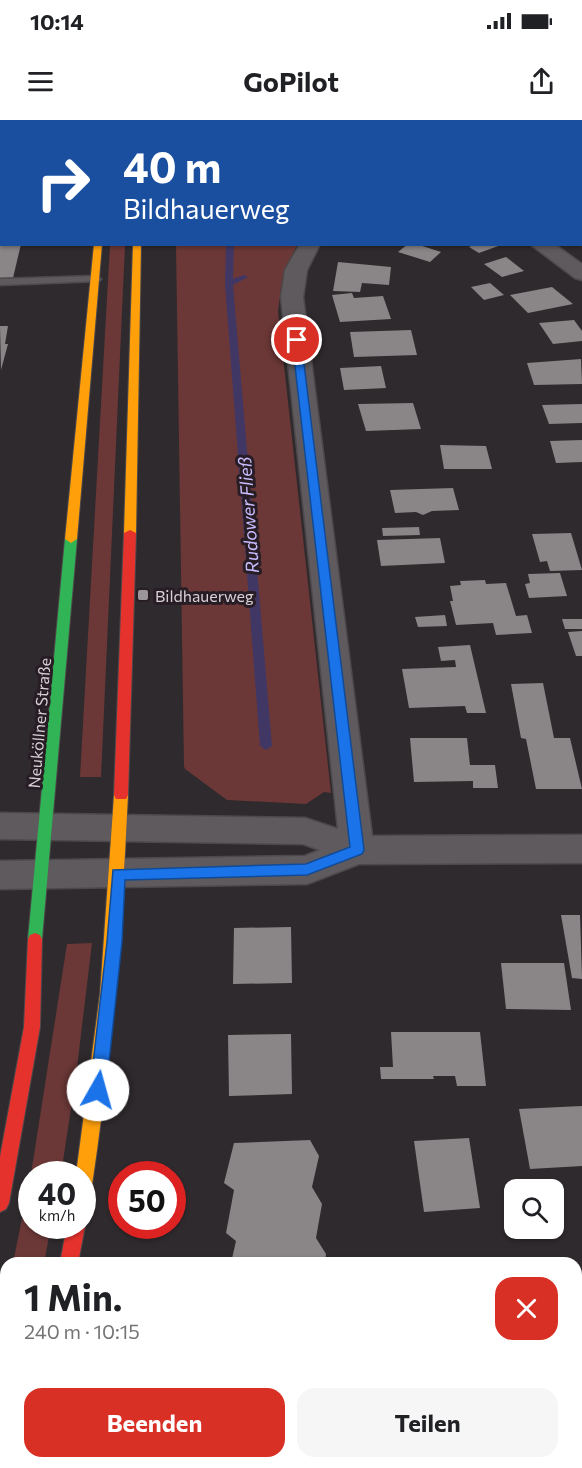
<!DOCTYPE html>
<html lang="de">
<meta charset="utf-8">
<style>
:root{--surface:#fff;--page:#f6f6f6;--text:#202124;--muted:#757577;--accent:#d93025}
body{margin:0;font-family:Commissioner,sans-serif;background:var(--page);color:var(--text);height:100vh;display:flex;flex-direction:column;font-size:22px;white-space:nowrap}
*{box-sizing:border-box;margin:0}
p{font-size:20px;color:var(--muted)}
.icon{flex:none;width:33px;height:33px;fill:none;stroke:currentColor;stroke-width:2;stroke-linecap:round;stroke-linejoin:round}
.map{position:relative;flex:1;overflow:hidden}
.sheet{position:absolute;left:0px;top:1137px;width:582px;height:212px;display:flex;flex-direction:column;background:var(--surface);border-radius:18px 18px 0 0;box-shadow:0 2px 4px #0004}
.sheet>*{flex:none}
.guide{position:absolute;left:0px;top:0px;width:582px;height:126px;box-shadow:0 2px 4px #0004;background:#1a4fa0;color:#fff;overflow:hidden}
.fabs{position:absolute;left:504px;top:1059px;display:grid;gap:12px}
.fabs a{display:grid;place-items:center;width:60px;height:60px;border-radius:12px;background:var(--surface);box-shadow:0 2px 4px #0004;font-size:30px}
.speed{position:absolute;left:18px;top:1041px;display:flex;gap:12px;font-size:30px;font-weight:700;text-align:center}
.speed>*{display:grid;place-content:center;width:78px;height:78px;border-radius:50%;background:var(--surface);box-shadow:0 2px 4px #0004;line-height:1}
.speed small{font-size:15px;font-weight:400}
.speed .limit{border:9px solid #d22;background:#fff;color:#111}
.pin{position:absolute;display:grid;place-items:center;width:51px;height:51px;color:#fff;margin:-26px;border:3px solid #fff;border-radius:50%;box-shadow:0 2px 6px #0007}
.me{position:absolute;width:66px;margin:-33px;rotate:7deg;stroke-linejoin:round;filter:drop-shadow(0 0 4px #0008)}
.turn{display:flex;align-items:center;gap:21px;height:126px;padding:0 24px;font-size:27px}
.turn .icon{width:78px;height:78px;stroke-width:2.5}
.turn b{display:block;font-size:42px;line-height:51px}
.round{display:grid;place-items:center;flex:none;width:63px;height:63px;border-radius:18px;background:var(--page)}
.summary{display:flex;align-items:center;justify-content:space-between;height:102px;padding:0 24px}
h1{font-size:36px;font-weight:700;line-height:45px}
.button{display:flex;gap:12px;margin-top:auto;padding:12px 24px}
.button a{flex:1;height:69px;border-radius:18px;background:var(--accent);color:#fff;font-size:24px;font-weight:700;line-height:69px;text-align:center}
.button a+a{background:var(--page);color:var(--text)}
.status{display:flex;justify-content:space-between;align-items:center;height:42px;padding:0 30px;background:var(--surface);direction:ltr}
.status svg{height:16px;fill:currentColor}
header{display:flex;justify-content:space-between;align-items:center;height:78px;padding:0 24px;background:var(--surface);font-size:27px;font-weight:700}
.map>svg:first-child{display:block}
</style>
<div class="status"><b>10:14</b><svg viewBox="0 0 49 12"><path d="M0 12V9h3v3zM5 12V6h3v6zM10 12V3h3v9zM15 12V0h3v12zM26 1h20v11H26zM47 4h2v5h-2z"/></svg></div>
<header><svg class="icon" aria-label="menu" viewBox="0 0 24 24"><path d="M4 6h16M4 12h16M4 18h16"/></svg>GoPilot<svg class="icon" aria-label="share" viewBox="0 0 24 24"><path d="M12 15V3M7 8l5-5 5 5M5 13v7h14v-7"/></svg></header>
<div class="map">
<svg width="582" height="1348" viewBox="0 0 582 1348">
<rect width="100%" height="100%" fill="#2f2a2d"/>
<!-- green -->
<g fill="#6b3837">
<path d="M110,125H125L101,657H80Z"/>
<path d="M176,125H297L283,155L278,191L331,673L324,672L306,684L227,680L185,649L184,646Z"/>
<path d="M92,823L76,956L61,1054H32V1106H51L44,1143H13L31,1054L67,824Z"/>
<path d="M6,1174V1322L0,1338V1201Z"/>
</g>
<g fill="none" stroke-linecap="round" stroke-linejoin="round">
<!-- stream -->
<g fill="#413765" fill-rule="evenodd">
<rect x="251" y="0" width="6" height="2"/>
<path d="M226,124H234L233,159L244,155L248,157L233,165L272,626L266,630L260,626L225,164Z"/>
</g>
</g>
<!-- building -->
<g fill="#8a8587">
<path d="M0,124H21L13,158L0,159Z"/>
<path d="M408,124H416L441,132L430,142L398,132Z"/>
<path d="M476,124H501V125L479,133L469,127Z"/>
<path d="M506,137L524,151L502,157L484,144Z"/>
<path d="M338,142L391,147L389,165L362,163L360,172L333,171Z"/>
<path d="M490,163L504,175L484,180L471,167Z"/>
<path d="M552,167L573,184L528,193L510,175Z"/>
<path d="M352,173L354,178L383,176L391,199L340,202L332,175Z"/>
<path d="M574,200L582,211V221L553,224L539,203Z"/>
<path d="M0,206H8L5,224H8L1,250Z"/>
<path d="M411,210L417,235L354,237L350,212Z"/>
<path d="M581,239L582,264L534,265L527,243Z"/>
<path d="M381,246L386,268L344,270L340,248Z"/>
<path d="M413,283L421,309L366,311L358,284Z"/>
<path d="M582,284V303L549,304L542,285Z"/>
<path d="M582,320V342L556,343L550,321Z"/>
<path d="M440,325L486,326L492,349H444Z"/>
<path d="M453,368L459,390L432,391L423,395L416,392L395,393L390,370Z"/>
<path d="M419,407L420,415L383,416L382,408Z"/>
<path d="M571,413L582,450L550,451L547,441L540,442L532,414Z"/>
<path d="M440,418L445,443L381,446L377,420Z"/>
<path d="M560,453L567,476L529,478L525,464L530,463L528,454Z"/>
<path d="M485,460L486,464L506,463L516,496L527,495L532,513L496,515L493,503L456,505L450,481H453L450,466L461,465L460,461Z"/>
<path d="M445,495L447,506L418,507L415,497Z"/>
<path d="M562,499H582V509H565Z"/>
<path d="M582,511V536H576L568,512Z"/>
<path d="M470,525L486,593H467L465,586L409,588L402,549L456,547L455,540L441,541L438,527Z"/>
<path d="M543,563L554,618H570L582,669H536L526,619L521,618L511,564Z"/>
<path d="M410,618H467L470,645H495L498,668H473V661L414,662Z"/>
<path d="M561,795H580L582,859L572,858Z"/>
<path d="M291,807L292,863L233,864L234,808Z"/>
<path d="M501,843H564L571,890L506,889Z"/>
<path d="M391,912H480L486,966H457L455,956H433L434,959H381L380,947H393Z"/>
<path d="M291,914L292,974L229,976L228,915Z"/>
<path d="M582,986V1046L530,1049L519,989Z"/>
<path d="M469,1018L480,1088L424,1092L414,1021Z"/>
<path d="M310,1020L319,1036L312,1067L322,1084L316,1118L326,1134L325,1143H231L236,1121L226,1113L234,1070L224,1063L234,1023Z"/>
<rect x="576" y="1170" width="6" height="89"/>
</g>
<g fill="none" stroke-linecap="round" stroke-linejoin="round">
<defs>
<path id="lane" d="M95,156L101,159L99,161L0,165V159Z"/>
<g id="street">
<path d="M520,0H540L519,2Z"/>
<path d="M300,124H320L307,150L303,177L372,716L582,715V743L359,744L307,764L0,769V741L305,736L320,730L303,724L0,719V693L305,698L338,709L281,177L285,150Z"/>
<path d="M530,124H554L582,144V160L575,158Z"/>
</g>
<g id="fast">
<rect x="137" y="0" width="8" height="2"/>
<path d="M71,415L77,419L42,819L40,823L35,825L30,823L28,819L65,419Z"/>
<path d="M22,1342H42L40,1348H20Z"/>
</g>
<g id="slow">
<path d="M94,124H102L77,419L71,423L65,419Z"/>
<path d="M133,124H141L136,413L130,416L124,413Z"/>
<path d="M121,670L126,671L128,675C122,808 111,940 91,1072L88,1078L82,1080V1054H76L100,874L114,675L116,671Z"/>
</g>
<g id="jam">
<rect x="103" y="0" width="8" height="2"/>
<path d="M130,410L136,413L128,675L126,679H116L114,675L124,413Z"/>
<path d="M35,813L40,815L42,819L40,907L9,1083L6,1089L0,1092V1037L24,907L28,819L30,815Z"/>
<path d="M82,1101L85,1106L78,1143H60L67,1106H82Z"/>
</g>
</defs>
<!-- lane casing -->
<use href="#lane" stroke="#4d484b" stroke-width="3"/>
<!-- street casing -->
<use href="#street" stroke="#4d484b" stroke-width="3"/>
<!-- fast casing -->
<use href="#fast" stroke="#4d484b" stroke-width="2"/>
<!-- slow casing -->
<use href="#slow" stroke="#4d484b" stroke-width="2"/>
<!-- jam casing -->
<use href="#jam" stroke="#4d484b" stroke-width="2"/>
<!-- path -->
<g stroke="#5f5a5e" stroke-width="2" stroke-dasharray="3 1.5" stroke-linecap="butt">
<path d="M281,0L286,2"/>
<path d="M171,1L225,0"/>
</g>
<!-- lane -->
<use href="#lane" fill="#5e5a5d" fill-rule="evenodd"/>
<!-- street -->
<use href="#street" fill="#5e5a5d" fill-rule="evenodd"/>
<!-- fast -->
<use href="#fast" fill="#30b455" fill-rule="evenodd"/>
<!-- slow -->
<use href="#slow" fill="#ff9f0a" fill-rule="evenodd"/>
<!-- jam -->
<use href="#jam" fill="#e5322d" fill-rule="evenodd"/>
</g>
<!-- route -->
<path fill="#1a73e8" stroke="#114b97" stroke-width="1.5" d="M297,217L301,220L364,730L362,734L307,755L125,760L122,822L106,970L104,975L98,978L92,975L90,970L107,822L113,750L306,744L350,727L292,220Z"/>
<!-- markers -->
<rect fill="#9c969a" stroke="#281d25" stroke-width="2" x="137" y="469" width="12" height="12" rx="3"/>
<g text-anchor="middle" dominant-baseline="central" stroke-width="6" stroke-linejoin="round" paint-order="stroke">
<!-- poi labels -->
<g font-size="16" fill="#d7d0d5" stroke="#281d25" text-anchor="start">
<text x="155" y="475">Bildhauerweg</text>
</g>
<!-- street labels -->
<g font-size="16" fill="#d7d0d5" stroke="#281d25">
<text transform="translate(39 603) rotate(-85)">Neuköllner Straße</text>
</g>
<!-- water labels -->
<g font-size="18" font-style="italic" fill="#c8bdfe" stroke="#281d25">
<text transform="translate(248 395) rotate(-94)">Rudower Fließ</text>
</g>
</g>
</svg>
<div class="fabs">
<a><svg class="icon" aria-label="search" viewBox="0 0 24 24"><circle cx="10" cy="10" r="6"/><path d="M15 15l6 6"/></svg></a>
</div>
<div class="speed"><div>40<small>km/h</small></div><div class="limit">50</div></div>
<div class="pin" style="left:297px;top:220px;background:#d93025"><svg class="icon" aria-label="arrive" viewBox="0 0 24 24"><path d="M6 21V4h12l-3 4 3 4H6"/></svg></div>
<svg class="me" style="left:98px;top:970px" viewBox="-20 -20 40 40"><circle r="19" fill="#fff"/><path d="M0-13L10 11 0 6-10 11z" fill="#1a73e8"/></svg>
<div class="guide">
<div class="turn"><svg class="icon" aria-label="right" viewBox="0 0 24 24"><path d="M7 20v-9h11M14 6l5 5-5 5"/></svg><div><b>40 m</b>Bildhauerweg</div></div>
</div>
<section class="sheet">
<div class="summary"><div><h1>1 Min.</h1><p>240 m · 10:15</p></div><a class="round" style="background:#d93025;color:#fff"><svg class="icon" aria-label="close" viewBox="0 0 24 24"><path d="M6 6l12 12M18 6L6 18"/></svg></a></div>
<div class="button"><a>Beenden</a><a>Teilen</a></div>
</section>
</div>
